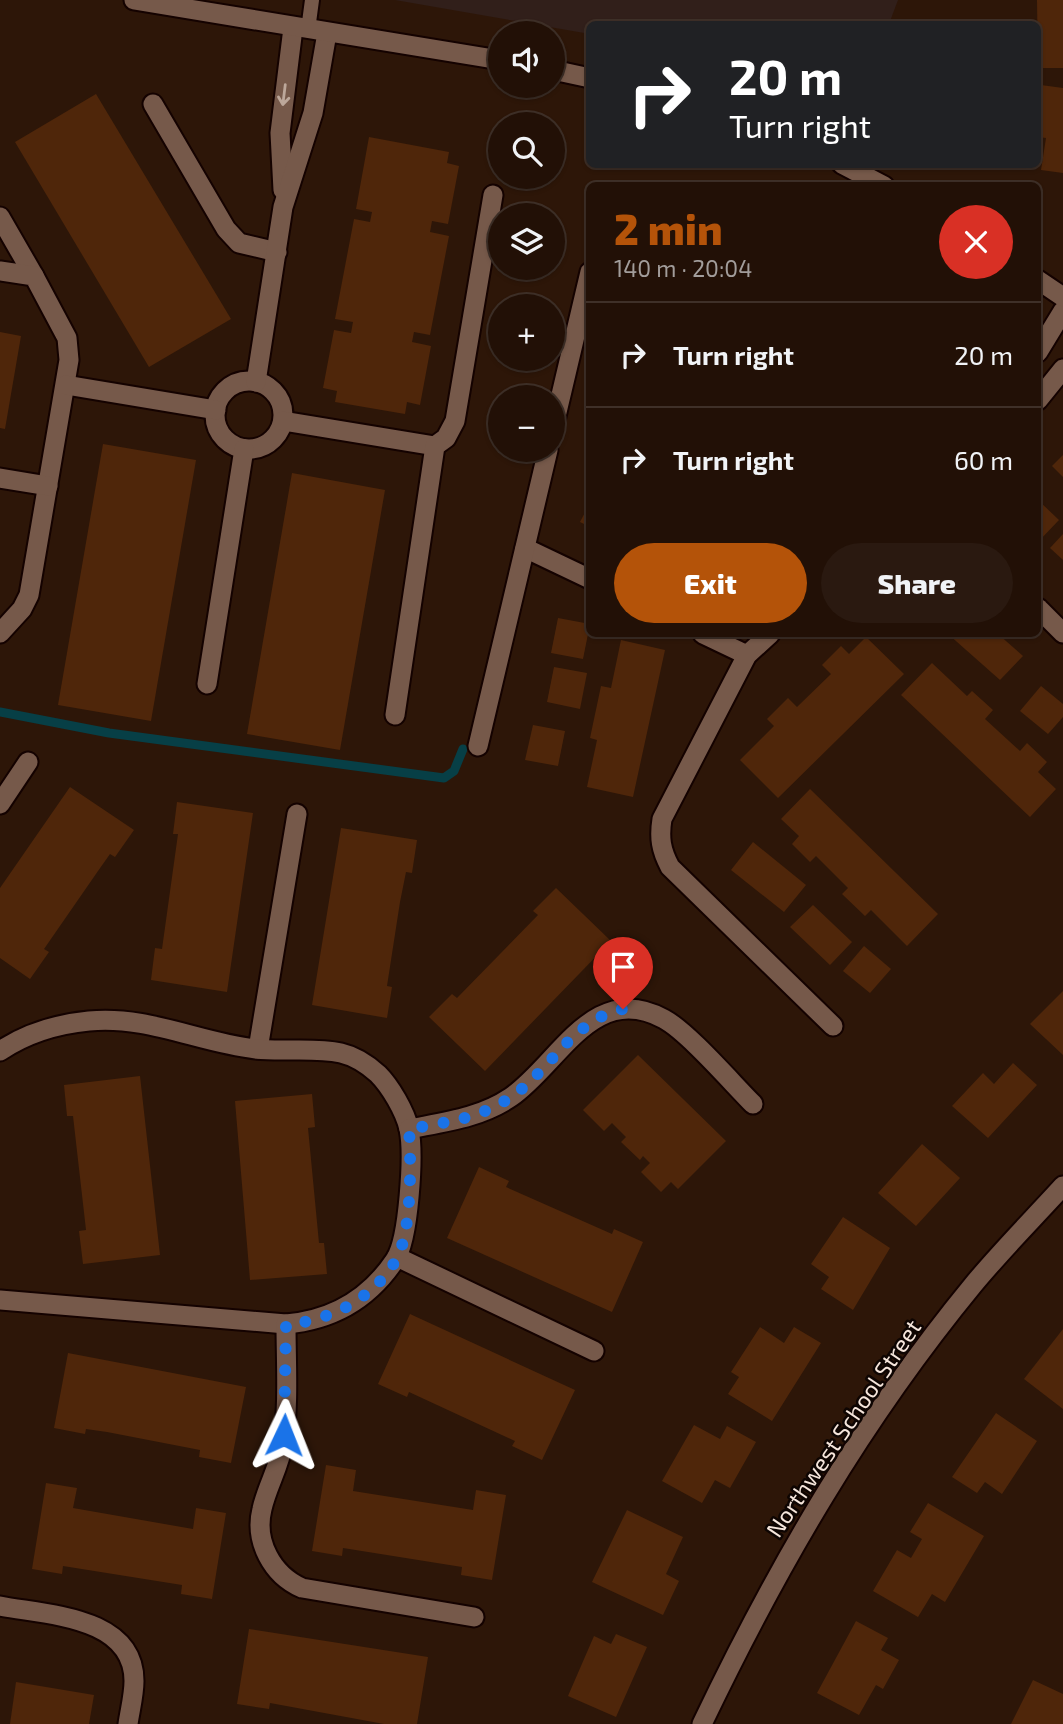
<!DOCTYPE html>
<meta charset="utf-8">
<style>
:root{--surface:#221006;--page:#2a1910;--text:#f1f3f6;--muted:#a29d9b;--line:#3f3028;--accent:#b45309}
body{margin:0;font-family:"Exo 2",sans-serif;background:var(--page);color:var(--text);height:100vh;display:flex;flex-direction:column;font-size:26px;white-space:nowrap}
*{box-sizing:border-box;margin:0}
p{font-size:23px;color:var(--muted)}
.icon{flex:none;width:38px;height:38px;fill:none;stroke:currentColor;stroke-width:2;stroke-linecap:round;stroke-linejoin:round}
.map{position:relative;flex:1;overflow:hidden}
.panel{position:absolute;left:586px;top:182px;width:455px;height:455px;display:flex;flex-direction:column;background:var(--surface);border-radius:10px;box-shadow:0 2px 5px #0004,0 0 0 2px var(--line)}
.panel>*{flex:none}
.banner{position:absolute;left:586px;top:21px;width:455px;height:147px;border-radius:10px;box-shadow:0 2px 5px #0004,0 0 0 2px var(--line);background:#202124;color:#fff;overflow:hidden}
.fabs{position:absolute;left:488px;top:21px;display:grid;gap:14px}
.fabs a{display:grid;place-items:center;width:77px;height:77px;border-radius:50%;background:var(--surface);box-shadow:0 2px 5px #0004,0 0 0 2px var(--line);font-size:35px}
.pin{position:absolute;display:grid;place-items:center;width:60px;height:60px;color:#fff;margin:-72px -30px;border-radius:50% 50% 50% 0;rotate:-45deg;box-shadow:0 0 7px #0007}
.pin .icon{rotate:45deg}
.me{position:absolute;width:77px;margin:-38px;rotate:2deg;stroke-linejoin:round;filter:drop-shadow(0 0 5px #0008)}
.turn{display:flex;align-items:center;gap:24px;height:147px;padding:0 28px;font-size:32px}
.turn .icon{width:91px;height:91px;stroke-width:2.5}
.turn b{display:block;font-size:49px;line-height:60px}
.round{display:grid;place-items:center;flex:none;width:74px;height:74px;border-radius:37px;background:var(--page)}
.head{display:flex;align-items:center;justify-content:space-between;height:119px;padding:0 28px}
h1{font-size:42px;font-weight:800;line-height:52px;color:var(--accent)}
.button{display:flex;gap:14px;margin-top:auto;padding:14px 28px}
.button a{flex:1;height:80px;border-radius:42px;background:var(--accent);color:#fff;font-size:28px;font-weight:800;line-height:80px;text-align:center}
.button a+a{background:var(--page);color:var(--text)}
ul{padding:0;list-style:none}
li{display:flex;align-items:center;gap:21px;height:105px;padding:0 28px;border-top:2px solid var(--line)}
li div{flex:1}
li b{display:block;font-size:26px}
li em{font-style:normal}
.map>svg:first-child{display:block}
</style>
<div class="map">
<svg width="1063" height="1724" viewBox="0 0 1063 1724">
<rect width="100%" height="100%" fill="#2d1608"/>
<!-- commercial -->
<path fill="#311f1a" d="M395,0H898L889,24H590V34Z"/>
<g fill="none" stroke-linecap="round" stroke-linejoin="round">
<!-- stream -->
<path stroke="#073f46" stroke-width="9" d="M0,712L109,733L444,778L454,771L463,749"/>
</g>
<!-- building -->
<g fill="#4f260a">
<path d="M1037,0H1063V68H1038Z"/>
<path d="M1041,85L1063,88V173L1041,170L1046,138L1038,137Z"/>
<path d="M96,94L231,319L149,367L15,142Z"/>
<path d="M369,137L449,152L447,163L459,166L448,224L432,221L430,232L449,236L430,335L414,332L412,342L431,346L420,405L407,402L405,414L335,402L337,391L323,388L334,330L351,333L353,322L335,319L354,219L370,222L372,212L356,209Z"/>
<path d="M0,332L21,336L5,429L0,428Z"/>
<path d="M103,444L196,460L151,721L58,705Z"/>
<path d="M1063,455V477L1052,466Z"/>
<path d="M292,473L385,490L340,750L247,734Z"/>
<path d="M1038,500L1059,520L1038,542Z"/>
<path d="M590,503V527L580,522Z"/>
<path d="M1063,534V560L1050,548Z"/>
<path d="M558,618L590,624L583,659L551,653Z"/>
<path d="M948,634H998L1023,656L1000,680Z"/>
<path d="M866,637L904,674L778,798L740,760L774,726L767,719L788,698L797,707L831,674L822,665L841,646L849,654Z"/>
<path d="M621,640L665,650L633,797L587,787L597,740L590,738L601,686L611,688Z"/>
<path d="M932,663L967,696L972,691L993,710L985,719L1020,751L1027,743L1047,762L1038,772L1056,789L1030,817L901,695Z"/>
<path d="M554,667L587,673L580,709L547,702Z"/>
<path d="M1041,686L1063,704V717L1048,734L1020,711Z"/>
<path d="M533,725L565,731L558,766L525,760Z"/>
<path d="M70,787L134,830L115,857L110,854L98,871L44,949L49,952L30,979L0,958V888Z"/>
<path d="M810,789L938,914L907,946L871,910L865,916L842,894L848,888L816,856L810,862L792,844L799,836L781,819Z"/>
<path d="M177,802L253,813L227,992L151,980L155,948L162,949L178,834H173Z"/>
<path d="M341,828L417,840L412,873L406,872L400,902L387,986L392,987L387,1018L312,1005Z"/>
<path d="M753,842L806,885L784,912L731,870Z"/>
<path d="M556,888L611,941L485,1071L429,1017L452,994L457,998L538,915L533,911Z"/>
<path d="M813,905L852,942L830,965L790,927Z"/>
<path d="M864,946L891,969L870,993L843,971Z"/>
<path d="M1063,991V1055L1030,1024Z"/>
<path d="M638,1055L726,1141L678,1189L671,1182L661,1192L641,1172L650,1163L643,1156L640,1160L621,1142L626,1137L612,1123L604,1131L583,1110Z"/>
<path d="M1013,1063L1037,1085L988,1138L952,1106L983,1073L994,1084Z"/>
<path d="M140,1076L160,1255L83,1264L79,1231L86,1230L73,1116H67L64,1085Z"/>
<path d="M312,1094L315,1127L308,1128L319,1243H324L327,1274L250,1280L235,1101Z"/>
<path d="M922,1144L960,1178L916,1226L878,1193Z"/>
<path d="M479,1167L509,1181L506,1187L612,1234L614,1229L643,1242L612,1312L447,1238Z"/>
<path d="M843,1217L890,1248L853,1310L821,1289L829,1277L811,1264Z"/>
<path d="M410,1314L575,1390L542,1460L512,1446L515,1441L409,1392L407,1397L378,1384Z"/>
<path d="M760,1327L784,1343L794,1327L821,1343L772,1421L728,1394L739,1377L731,1372Z"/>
<path d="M1063,1329V1409L1024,1379Z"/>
<path d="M68,1353L246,1387L231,1463L199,1457L200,1450L107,1432L86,1429L85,1434L54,1428Z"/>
<path d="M996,1413L1037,1441L1002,1494L985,1482L977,1493L952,1477Z"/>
<path d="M694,1425L720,1439L727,1426L756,1442L730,1488L715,1480L702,1503L662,1481Z"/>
<path d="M326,1465L356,1470L353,1491L473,1510L476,1490L506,1495L492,1580L461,1575L462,1567L343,1548L342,1556L312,1551Z"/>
<path d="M46,1483L77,1488L73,1508L193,1529L196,1508L226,1513L212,1599L181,1594L182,1585L63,1566L62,1574L32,1569Z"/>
<path d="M928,1503L984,1536L945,1602L932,1594L918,1617L873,1591L897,1550L911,1558L922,1539L910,1532Z"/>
<path d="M627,1510L683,1537L666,1574L679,1581L663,1615L592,1582Z"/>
<path d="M856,1621L888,1638L881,1650L899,1660L883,1689L876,1685L859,1715L817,1693Z"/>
<path d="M249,1629L428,1657L417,1724H384L270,1703L269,1709L237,1704Z"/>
<path d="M616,1634L647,1647L616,1717L568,1696L594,1636L611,1644Z"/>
<path d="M1033,1680L1063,1694V1724H1011Z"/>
<path d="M16,1682L94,1695L89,1724H10Z"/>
</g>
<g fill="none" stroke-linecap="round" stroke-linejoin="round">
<defs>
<path id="service" d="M308,30L312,0"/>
<g id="minor">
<path d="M153,104L226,229L239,243L277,252"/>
<path d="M283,190L280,133L293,28"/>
<path d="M0,217L34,276"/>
<path d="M0,271L34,276L67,338L69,360L29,595L22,609L0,633"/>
<path d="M1038,352L1063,311"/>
<circle cx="249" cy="415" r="34"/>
<path d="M256,382L283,207L313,113L327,33"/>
<path d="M66,385L216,410"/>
<path d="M1038,400L1063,369"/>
<path d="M283,421L435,446"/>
<path d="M553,429L590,272"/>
<path d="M0,478L48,486"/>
<path d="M525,548L590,579"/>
<path d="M1038,608L1063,633"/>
<path d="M703,634L747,655"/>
<path d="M770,634L747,655L662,819C659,838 661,850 670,867L833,1026"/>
<path d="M207,684L244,449"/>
<path d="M395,715L435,446L446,438L455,421L493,195"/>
<path d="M478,746L548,450"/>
<path d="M0,804L28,762"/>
<path d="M258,1049L297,814"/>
<path d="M0,1051C27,1033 57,1024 89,1021C147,1015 200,1043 256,1049C284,1052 314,1047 341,1053C354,1056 368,1065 378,1074C390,1086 405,1111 409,1129C414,1154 409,1239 395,1260C369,1299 333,1320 286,1324L0,1300"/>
<path d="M409,1129C444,1122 480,1118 511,1097C559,1064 593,980 664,1019C688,1032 732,1083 753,1104"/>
<path d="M397,1257L594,1351"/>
<path d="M286,1324C286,1363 289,1404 283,1443C280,1466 267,1486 262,1509C254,1541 272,1575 302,1588L474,1617"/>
<path d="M0,1606C46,1615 134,1616 134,1681C134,1695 130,1710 128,1724"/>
<path d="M702,1724C777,1567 862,1420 973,1285C1001,1251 1033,1219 1063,1186"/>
</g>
<g id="tertiary">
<path d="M134,0L500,60"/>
<path d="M553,70L590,78"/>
<path d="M842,164L884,186"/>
<path d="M1038,280L1063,297"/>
</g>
</defs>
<!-- service casing -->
<use href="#service" stroke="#140200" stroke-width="18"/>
<!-- minor casing -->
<use href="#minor" stroke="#140200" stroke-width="23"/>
<!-- tertiary casing -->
<use href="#tertiary" stroke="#140200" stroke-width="23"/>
<!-- service -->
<use href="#service" stroke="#76594a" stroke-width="14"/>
<!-- minor -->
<use href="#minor" stroke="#76594a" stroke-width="19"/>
<!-- tertiary -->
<use href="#tertiary" stroke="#76594a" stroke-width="19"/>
</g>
<!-- one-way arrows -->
<defs><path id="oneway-shaft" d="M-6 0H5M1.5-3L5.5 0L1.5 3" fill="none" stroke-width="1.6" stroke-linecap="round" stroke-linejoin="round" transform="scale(1.75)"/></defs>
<use stroke="#bca79a" href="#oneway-shaft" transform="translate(284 95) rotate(97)"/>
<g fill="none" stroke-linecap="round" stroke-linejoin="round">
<!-- route -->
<path stroke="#1a73e8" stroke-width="12" stroke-dasharray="0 21.6" d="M284,1435L286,1325C331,1320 374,1299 397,1258C412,1230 411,1161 409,1129C444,1123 481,1118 511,1097C551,1070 572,1020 623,1009"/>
</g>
<g text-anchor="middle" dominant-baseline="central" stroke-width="5" stroke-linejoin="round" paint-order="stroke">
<!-- street labels -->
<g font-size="23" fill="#f6e6dc" stroke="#0e0502">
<text transform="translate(843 1428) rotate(-56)">Northwest School Street</text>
</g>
</g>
</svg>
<div class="fabs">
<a><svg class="icon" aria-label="sound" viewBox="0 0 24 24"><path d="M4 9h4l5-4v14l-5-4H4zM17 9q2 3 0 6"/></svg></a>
<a><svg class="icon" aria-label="search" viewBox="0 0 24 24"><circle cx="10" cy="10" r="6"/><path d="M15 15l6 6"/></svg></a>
<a><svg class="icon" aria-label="layers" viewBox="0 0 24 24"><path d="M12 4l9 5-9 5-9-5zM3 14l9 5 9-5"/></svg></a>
<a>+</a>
<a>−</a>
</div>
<div class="pin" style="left:623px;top:1009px;background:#d93025"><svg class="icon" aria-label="arrive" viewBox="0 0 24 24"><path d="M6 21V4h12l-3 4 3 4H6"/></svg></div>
<svg class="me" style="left:284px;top:1435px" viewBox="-20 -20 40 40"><path d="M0-17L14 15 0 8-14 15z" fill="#1a73e8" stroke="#fff" stroke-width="4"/></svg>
<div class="banner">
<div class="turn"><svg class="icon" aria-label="right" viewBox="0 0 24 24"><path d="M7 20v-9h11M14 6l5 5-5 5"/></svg><div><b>20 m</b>Turn right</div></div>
</div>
<section class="panel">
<div class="head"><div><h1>2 min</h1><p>140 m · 20:04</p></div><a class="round" style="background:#d93025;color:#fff"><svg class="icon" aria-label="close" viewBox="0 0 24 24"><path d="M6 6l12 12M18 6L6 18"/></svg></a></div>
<ul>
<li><svg class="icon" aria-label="right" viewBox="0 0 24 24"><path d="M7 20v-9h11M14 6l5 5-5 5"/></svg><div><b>Turn right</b></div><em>20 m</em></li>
<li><svg class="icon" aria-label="right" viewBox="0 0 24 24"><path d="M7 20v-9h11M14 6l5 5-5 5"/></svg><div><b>Turn right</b></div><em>60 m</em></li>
</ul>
<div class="button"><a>Exit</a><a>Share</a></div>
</section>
</div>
